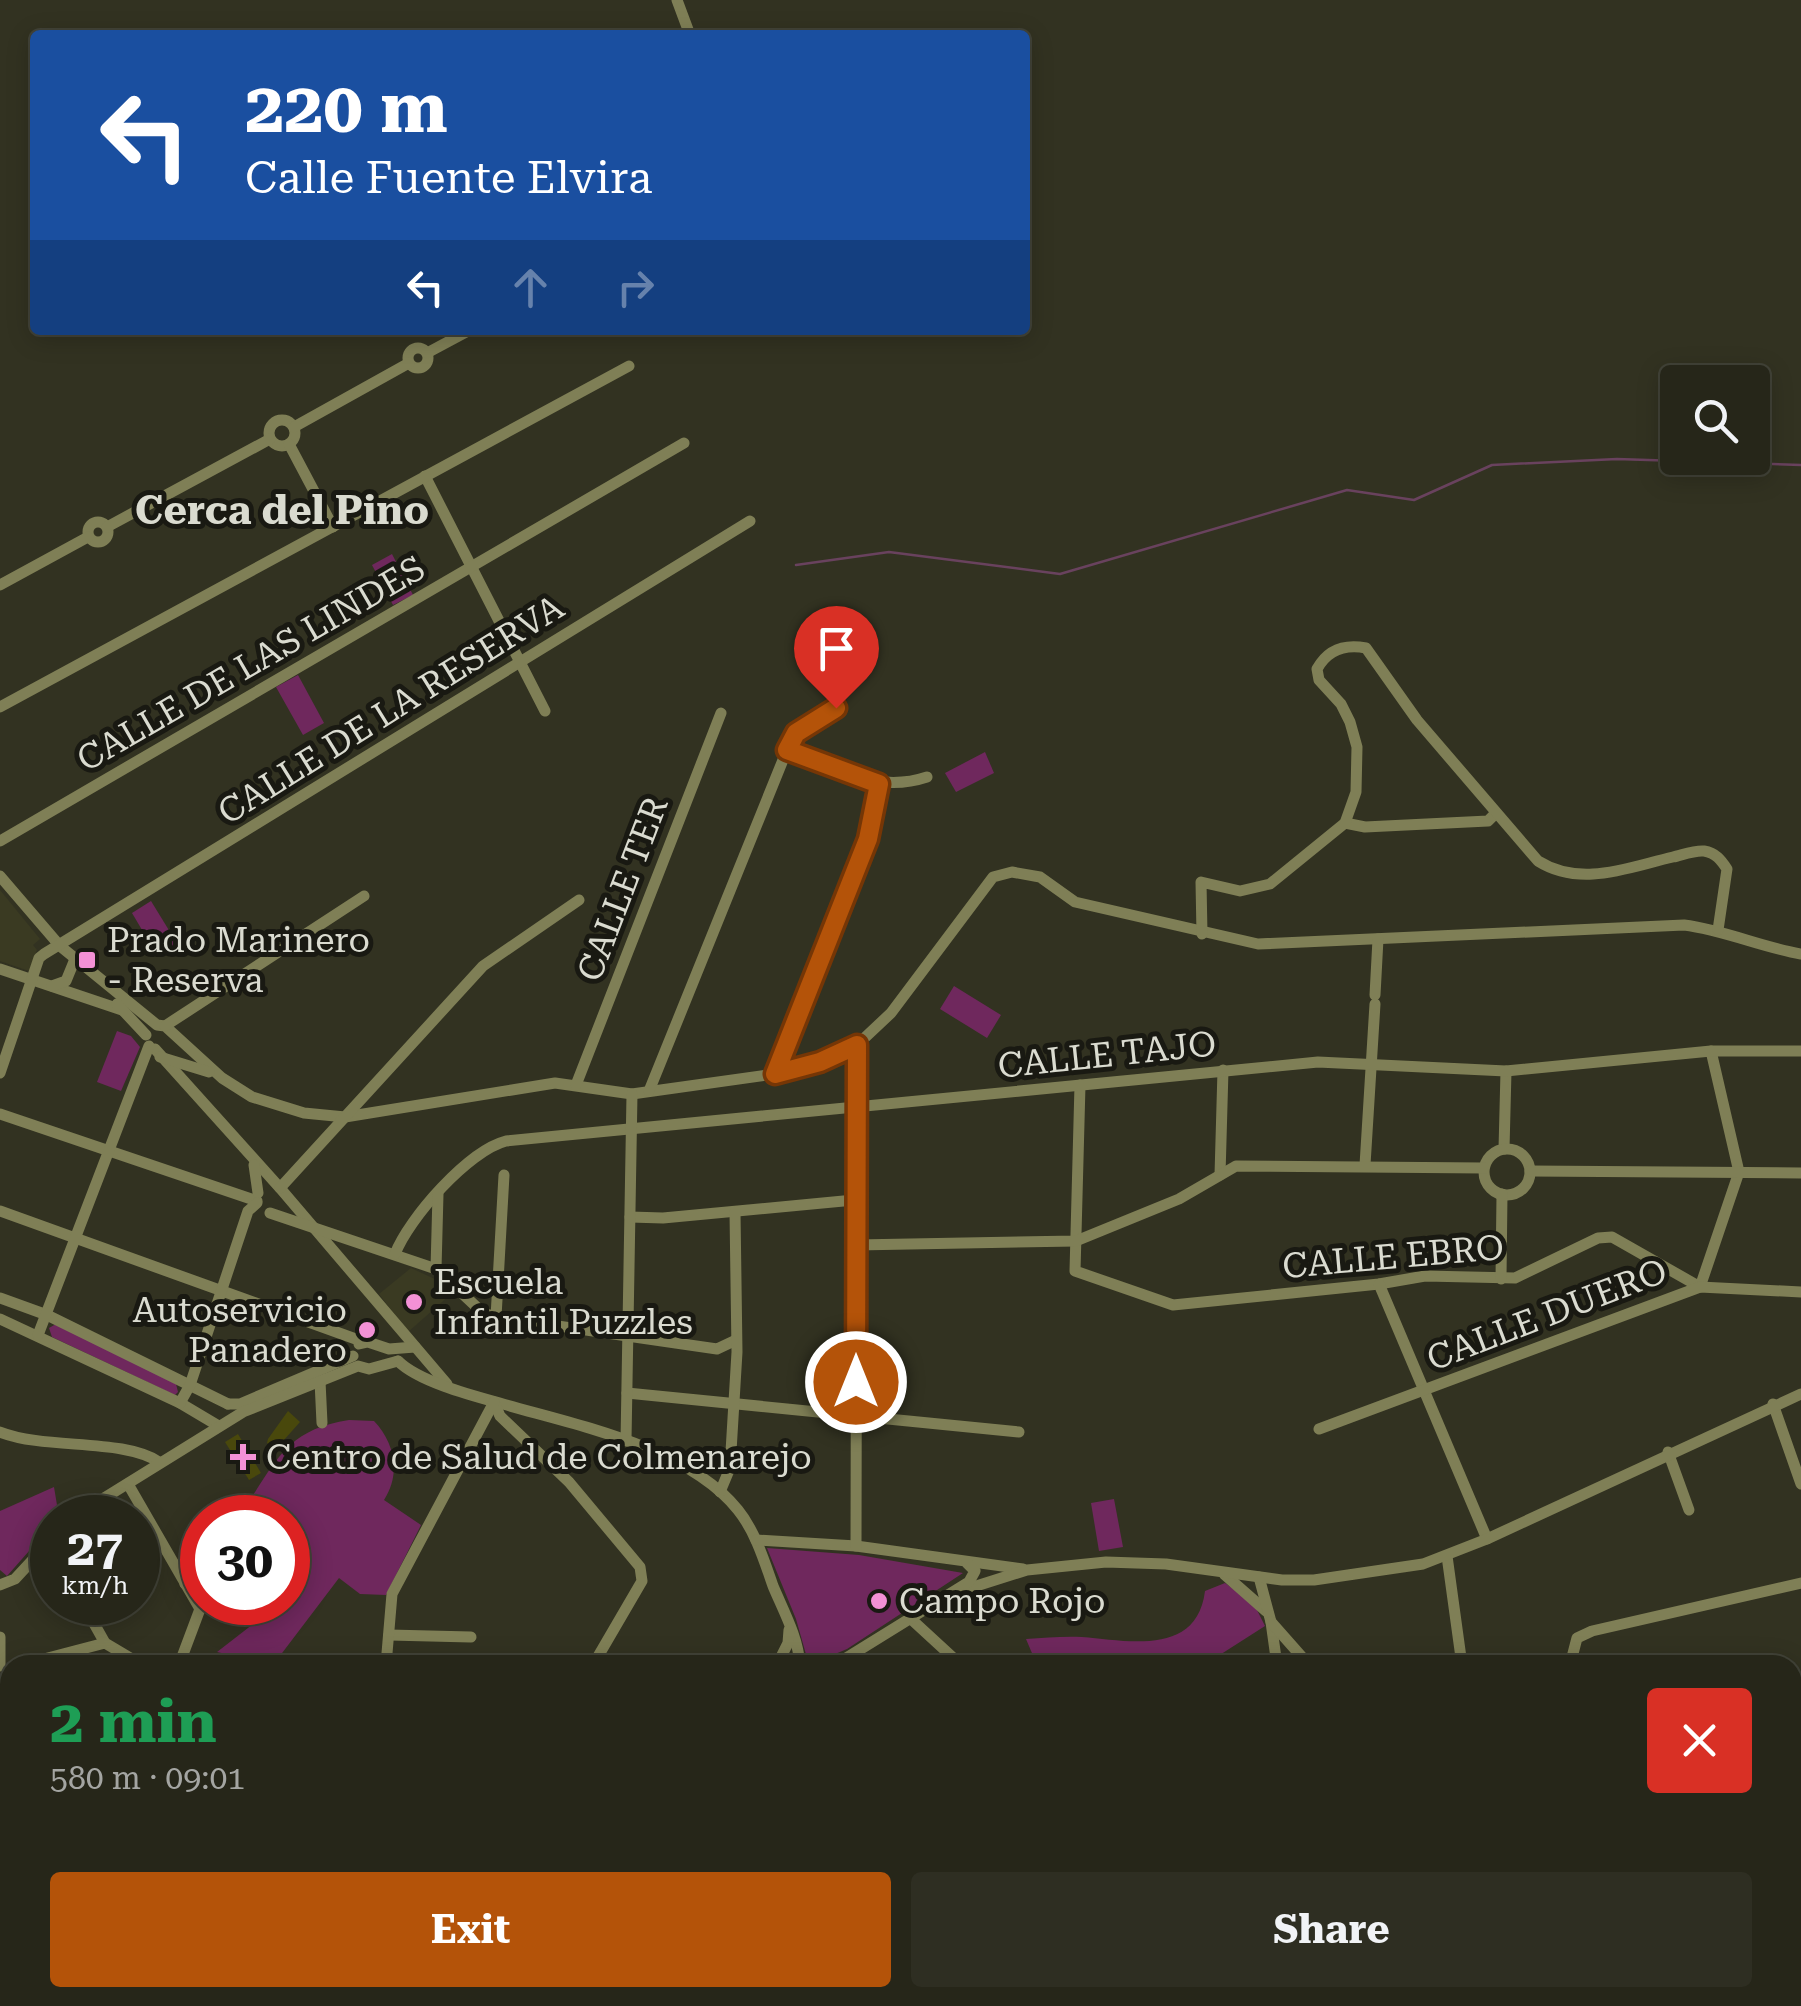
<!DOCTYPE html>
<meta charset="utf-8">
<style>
:root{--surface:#262619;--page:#2e2e22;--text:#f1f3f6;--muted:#a4a5a2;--line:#424338;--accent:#b45309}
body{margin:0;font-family:"Roboto Serif",serif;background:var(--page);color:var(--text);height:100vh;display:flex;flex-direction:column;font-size:38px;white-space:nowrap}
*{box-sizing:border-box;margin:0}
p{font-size:32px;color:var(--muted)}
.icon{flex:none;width:55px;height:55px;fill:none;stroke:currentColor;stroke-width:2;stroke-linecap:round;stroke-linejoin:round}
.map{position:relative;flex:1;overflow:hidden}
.sheet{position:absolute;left:0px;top:1655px;width:1802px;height:352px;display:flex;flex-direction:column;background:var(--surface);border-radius:30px 30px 0 0;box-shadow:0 5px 25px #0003,0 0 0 2px var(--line)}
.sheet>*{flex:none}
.banner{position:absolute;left:30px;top:30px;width:1000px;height:305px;border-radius:10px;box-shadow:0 5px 25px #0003,0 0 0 2px var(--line);background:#1a4fa0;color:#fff;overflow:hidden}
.fabs{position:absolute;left:1660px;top:365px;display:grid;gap:20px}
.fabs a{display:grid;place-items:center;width:110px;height:110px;border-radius:10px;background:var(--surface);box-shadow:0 5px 25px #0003,0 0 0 2px var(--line);font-size:50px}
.speed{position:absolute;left:30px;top:1495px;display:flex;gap:20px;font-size:50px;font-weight:700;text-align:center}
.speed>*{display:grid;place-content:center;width:130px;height:130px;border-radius:50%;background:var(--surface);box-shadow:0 5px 25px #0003,0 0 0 2px var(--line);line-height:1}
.speed small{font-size:25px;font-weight:400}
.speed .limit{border:15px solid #d22;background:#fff;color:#111}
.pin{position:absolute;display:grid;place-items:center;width:85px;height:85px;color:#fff;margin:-102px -42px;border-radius:50% 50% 50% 0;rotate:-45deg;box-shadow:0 0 10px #0007}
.pin .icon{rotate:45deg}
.me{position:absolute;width:110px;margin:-55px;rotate:0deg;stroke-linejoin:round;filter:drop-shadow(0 0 8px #0008)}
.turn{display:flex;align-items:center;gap:35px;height:210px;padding:0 50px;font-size:45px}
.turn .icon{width:130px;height:130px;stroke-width:2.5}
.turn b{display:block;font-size:70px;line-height:85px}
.lanes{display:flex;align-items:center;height:95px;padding:0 50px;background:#0003;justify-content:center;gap:50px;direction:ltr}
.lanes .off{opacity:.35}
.round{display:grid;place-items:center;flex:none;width:105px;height:105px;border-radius:10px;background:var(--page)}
.overview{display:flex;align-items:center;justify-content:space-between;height:170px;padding:0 50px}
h1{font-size:60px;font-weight:700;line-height:75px;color:#1e9e55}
.primary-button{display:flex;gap:20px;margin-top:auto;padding:20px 50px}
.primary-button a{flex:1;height:115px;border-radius:10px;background:var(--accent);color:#fff;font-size:40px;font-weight:700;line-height:115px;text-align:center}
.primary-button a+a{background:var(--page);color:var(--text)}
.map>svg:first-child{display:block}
</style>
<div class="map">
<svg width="1801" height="2006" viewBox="0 0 1801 2006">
<rect width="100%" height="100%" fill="#323221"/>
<!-- built -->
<g fill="#3a3a22">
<path d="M0,890L40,939L33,945L37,950L29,971L0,961Z"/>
<path d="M411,1268L437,1280L451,1294L408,1332L379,1294Z"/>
</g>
<!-- green -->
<g fill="#6f285d">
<path d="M392,554L413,595L393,605L372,565Z"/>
<path d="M298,675L324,723L303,735L276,687Z"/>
<path d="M985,752L994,773L956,792L945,773Z"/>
<path d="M151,901L178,945L158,957L132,913Z"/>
<path d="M954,986L1001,1015L987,1038L940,1009Z"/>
<path d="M117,1031L131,1036L140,1047L121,1091L97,1082Z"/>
<path d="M56,1324L176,1384L178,1392L175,1395L52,1337L49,1328Z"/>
<path d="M349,1420L374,1421C395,1443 401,1474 384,1500L421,1525L386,1595L360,1594L339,1578L273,1665L217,1652L280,1603L288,1602V1518L256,1517L248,1503C278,1457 290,1429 349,1420Z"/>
<path d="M54,1487L59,1517L52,1518V1525L7,1576L0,1570V1511Z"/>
<path d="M1114,1499L1123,1547L1099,1551L1091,1503Z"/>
<path d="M767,1548L859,1555L963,1573L847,1649L809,1665L796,1619Z"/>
<path d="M1225,1583L1254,1604L1265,1626L1204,1665H1037L1026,1639C1045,1638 1063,1636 1082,1637C1129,1641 1197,1656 1205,1591Z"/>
</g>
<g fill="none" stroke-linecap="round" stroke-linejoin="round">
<!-- stream -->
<path stroke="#69425e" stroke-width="2.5" d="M796,565L889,552L1060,574L1347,490L1414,500L1492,465L1617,459L1801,465"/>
</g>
<!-- building -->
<g fill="#49480c">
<path d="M288,1411L300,1422L275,1450L267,1443L268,1439Z"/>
<path d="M238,1434L261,1473L249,1480L225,1442Z"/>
</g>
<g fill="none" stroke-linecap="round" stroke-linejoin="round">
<!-- minor -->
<g stroke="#7f7f56" stroke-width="11">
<path d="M677,0L690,35"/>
<circle cx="418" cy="358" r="10"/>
<path d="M427,353L470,330"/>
<circle cx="282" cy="433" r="13"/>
<path d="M294,427L409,363"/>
<path d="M289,444L333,527"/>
<path d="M425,476L545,711"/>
<circle cx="98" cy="532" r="10"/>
<path d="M107,527L270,439"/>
<path d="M0,585L88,537"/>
<path d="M0,707L629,366"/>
<path d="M787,750C836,768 876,794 927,777"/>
<path d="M1345,823L1365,827L1488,821L1496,813"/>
<path d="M0,841L684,443"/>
<path d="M0,876L60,946L157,1025L165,1026L222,1078L252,1097L304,1113L345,1117L555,1083L632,1094L775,1074L820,1063L857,1045L891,1013L993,877L1012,872L1040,877L1075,902L1258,944L1684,925C1724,930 1761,947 1801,954"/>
<path d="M1202,934L1201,882L1240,891L1270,884L1345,823L1356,792L1357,747L1350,722L1341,704L1319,680L1317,669C1328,649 1345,644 1366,648L1417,720L1538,861C1581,888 1629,867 1673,857C1682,855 1695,850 1704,851C1716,853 1721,860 1727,869L1718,930"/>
<path d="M0,969L122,1010"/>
<path d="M52,986L66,981L75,959"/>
<path d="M1375,995L1378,939"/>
<path d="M117,1004L146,1035"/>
<path d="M165,1026L364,896"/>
<path d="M155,1049L280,1188L447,1384"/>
<path d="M160,1057L209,1072"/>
<path d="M0,1073L39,958L44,954L750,521"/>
<path d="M775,1074L868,839L879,784"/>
<path d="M576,1085L721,713"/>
<path d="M1080,1085L1075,1271L1173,1305L1379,1284L1425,1276L1515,1278L1598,1238L1612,1237L1700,1287L1739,1172L1711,1051"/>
<path d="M649,1091L787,750L796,733L836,707"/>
<path d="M0,1114L257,1201"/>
<path d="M1504,1149L1506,1071"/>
<circle cx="1507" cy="1172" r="23"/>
<path d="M254,1165L258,1193"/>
<path d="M1365,1165L1375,1004"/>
<path d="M1530,1171L1801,1173"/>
<path d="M1220,1175L1223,1070"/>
<path d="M280,1188L483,966L579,900"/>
<path d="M0,1211L364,1342"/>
<path d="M270,1213L436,1269L483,1313L496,1317L717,1349L734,1341"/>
<path d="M630,1217L663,1218L854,1200"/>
<path d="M856,1245L1076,1241L1179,1199L1236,1166L1484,1168"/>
<path d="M395,1254C409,1218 468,1151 506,1141L1318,1062L1506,1071L1711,1051H1801"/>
<path d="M436,1269L438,1194"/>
<path d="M1501,1279L1502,1194"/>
<path d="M1379,1284L1487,1539"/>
<path d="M0,1298L47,1315L228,1404"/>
<path d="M496,1317L504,1175"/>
<path d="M0,1319L180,1403L217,1425"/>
<path d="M38,1335L149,1046"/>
<path d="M359,1344L368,1342L389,1349L415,1347"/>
<path d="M398,1361C419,1382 474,1396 503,1404C576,1425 688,1447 738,1510C755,1531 764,1560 773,1586C784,1612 798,1637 800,1665"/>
<path d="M320,1381L322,1423"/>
<path d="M627,1393L1019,1432"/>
<path d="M494,1402L500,1416L569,1482L640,1567L642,1581L593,1665"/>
<path d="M180,1403L190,1385L248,1211L257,1203"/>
<path d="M228,1404H240L353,1356"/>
<path d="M1773,1404L1801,1484"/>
<path d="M1319,1429L1700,1287L1801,1292"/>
<path d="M0,1432C46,1450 123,1438 159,1462"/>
<path d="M626,1441L632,1094"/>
<path d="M1668,1452L1689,1510"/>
<path d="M128,1484L200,1609L179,1665"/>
<path d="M720,1492L730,1468L737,1352L735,1212"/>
<path d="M72,1518L243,1412L358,1366L369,1369L398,1361"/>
<path d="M756,1540L856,1546L1023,1569"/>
<path d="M856,1546L857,1045"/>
<path d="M1447,1556L1462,1665"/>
<path d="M1224,1574L1266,1611"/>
<path d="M1259,1577L1271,1622L1277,1665"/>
<path d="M185,1584L202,1574"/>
<path d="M0,1585L15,1579L52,1539"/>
<path d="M951,1594L1027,1570L1106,1562L1166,1564L1282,1580H1314L1423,1564L1487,1539L1801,1394"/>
<path d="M82,1602L105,1643L142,1665"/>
<path d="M911,1619L961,1665"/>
<path d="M1271,1622L1309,1665"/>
<path d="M389,1635L471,1637"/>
<path d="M21,1665L105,1643"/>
<path d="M386,1665L392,1594L494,1402"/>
<path d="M777,1665L788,1643L789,1630"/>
<path d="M835,1665L969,1582L975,1571L967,1563"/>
<path d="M1570,1665L1577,1638L1592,1631L1801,1583"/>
<path d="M0,1666V1637"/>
<path d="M1792,1681L1801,1679"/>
<path d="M0,1787L10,1795"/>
<path d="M1792,1826L1801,1823"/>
<path d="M0,1893L10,1904"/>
<path d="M1792,1944L1801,1941"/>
<path d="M65,1998L71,2006"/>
<path d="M311,1998V2006"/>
<path d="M444,1998L445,2006"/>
<path d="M591,1998L592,2006"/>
<path d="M1162,1998L1173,2006"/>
<path d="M1331,1998L1342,2006"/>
<path d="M1501,1998L1522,2003"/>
<path d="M1565,1998L1574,2006"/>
<path d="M1719,1998L1721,2006"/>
<path d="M128,2006L135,1998"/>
<path d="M215,2006V1998"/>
<path d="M640,2006L658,1998"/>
<path d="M1411,2006L1458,1998"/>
<path d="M1542,2006L1553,1998"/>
</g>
</g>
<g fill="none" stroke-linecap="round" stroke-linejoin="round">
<defs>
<path id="route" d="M836,708L796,733L787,750L879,784L868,839L775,1074L820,1062L857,1045L856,1382"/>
</defs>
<!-- route casing -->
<use href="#route" stroke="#753606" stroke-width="25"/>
<!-- route -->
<use href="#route" stroke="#b45309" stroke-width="18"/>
</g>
<!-- markers -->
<g fill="#f391d6" stroke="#191912" stroke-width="4">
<rect x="77" y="950" width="20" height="20" rx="5"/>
<circle cx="414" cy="1302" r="10"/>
<circle cx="367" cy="1330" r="10"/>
<path d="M238 1442h10v10h10v10h-10v10h-10v-10h-10v-10h10z"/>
<circle cx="879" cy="1601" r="10"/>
</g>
<g text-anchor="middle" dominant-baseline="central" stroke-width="10" stroke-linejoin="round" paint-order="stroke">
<!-- street labels -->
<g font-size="35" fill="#dadbd0" stroke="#191912">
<text transform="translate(251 664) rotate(-30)">CALLE DE LAS LINDES</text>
<text transform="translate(391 710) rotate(-32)">CALLE DE LA RESERVA</text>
<text transform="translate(623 889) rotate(-69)">CALLE TER</text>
<text transform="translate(1107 1055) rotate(-6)">CALLE TAJO</text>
<text transform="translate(1393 1257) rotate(-5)">CALLE EBRO</text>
<text transform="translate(1547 1315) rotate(-21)">CALLE DUERO</text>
</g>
<!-- poi labels -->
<g font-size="35" fill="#dadbd0" stroke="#191912" text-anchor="start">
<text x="107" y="940">Prado Marinero<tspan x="107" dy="40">- Reserva</tspan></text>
<text x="434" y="1282">Escuela<tspan x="434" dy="40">Infantil Puzzles</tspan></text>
<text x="347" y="1310" text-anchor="end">Autoservicio<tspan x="347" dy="40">Panadero</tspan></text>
<text x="266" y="1457">Centro de Salud de Colmenarejo</text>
<text x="899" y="1601">Campo Rojo</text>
</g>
<!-- quarter labels -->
<g font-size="40" font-weight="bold" fill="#dadbd0" stroke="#191912">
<text x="282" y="510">Cerca del Pino</text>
</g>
</g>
</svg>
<div class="fabs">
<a><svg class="icon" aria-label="search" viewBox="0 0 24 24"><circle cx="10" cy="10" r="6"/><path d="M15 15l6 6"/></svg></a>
</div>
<div class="speed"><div>27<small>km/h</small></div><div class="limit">30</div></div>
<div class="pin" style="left:836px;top:708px;background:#d93025"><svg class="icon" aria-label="arrive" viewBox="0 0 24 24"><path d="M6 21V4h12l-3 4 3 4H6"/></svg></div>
<svg class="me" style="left:856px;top:1382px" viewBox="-20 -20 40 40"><circle r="17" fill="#b45309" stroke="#fff" stroke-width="3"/><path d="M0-11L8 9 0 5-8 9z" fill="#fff"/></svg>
<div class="banner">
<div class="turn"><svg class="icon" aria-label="left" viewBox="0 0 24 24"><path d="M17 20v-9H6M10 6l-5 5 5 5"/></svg><div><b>220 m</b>Calle Fuente Elvira</div></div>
<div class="lanes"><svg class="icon" aria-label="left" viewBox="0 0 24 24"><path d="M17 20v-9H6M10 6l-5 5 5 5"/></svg><svg class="icon off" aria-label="ahead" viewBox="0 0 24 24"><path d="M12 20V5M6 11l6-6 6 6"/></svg><svg class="icon off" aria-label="right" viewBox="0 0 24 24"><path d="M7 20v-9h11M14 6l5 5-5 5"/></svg></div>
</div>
<section class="sheet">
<div class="overview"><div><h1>2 min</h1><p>580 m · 09:01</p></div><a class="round" style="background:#d93025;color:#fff"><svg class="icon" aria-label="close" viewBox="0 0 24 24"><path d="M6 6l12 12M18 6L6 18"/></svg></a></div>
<div class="primary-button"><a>Exit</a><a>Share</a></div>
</section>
</div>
